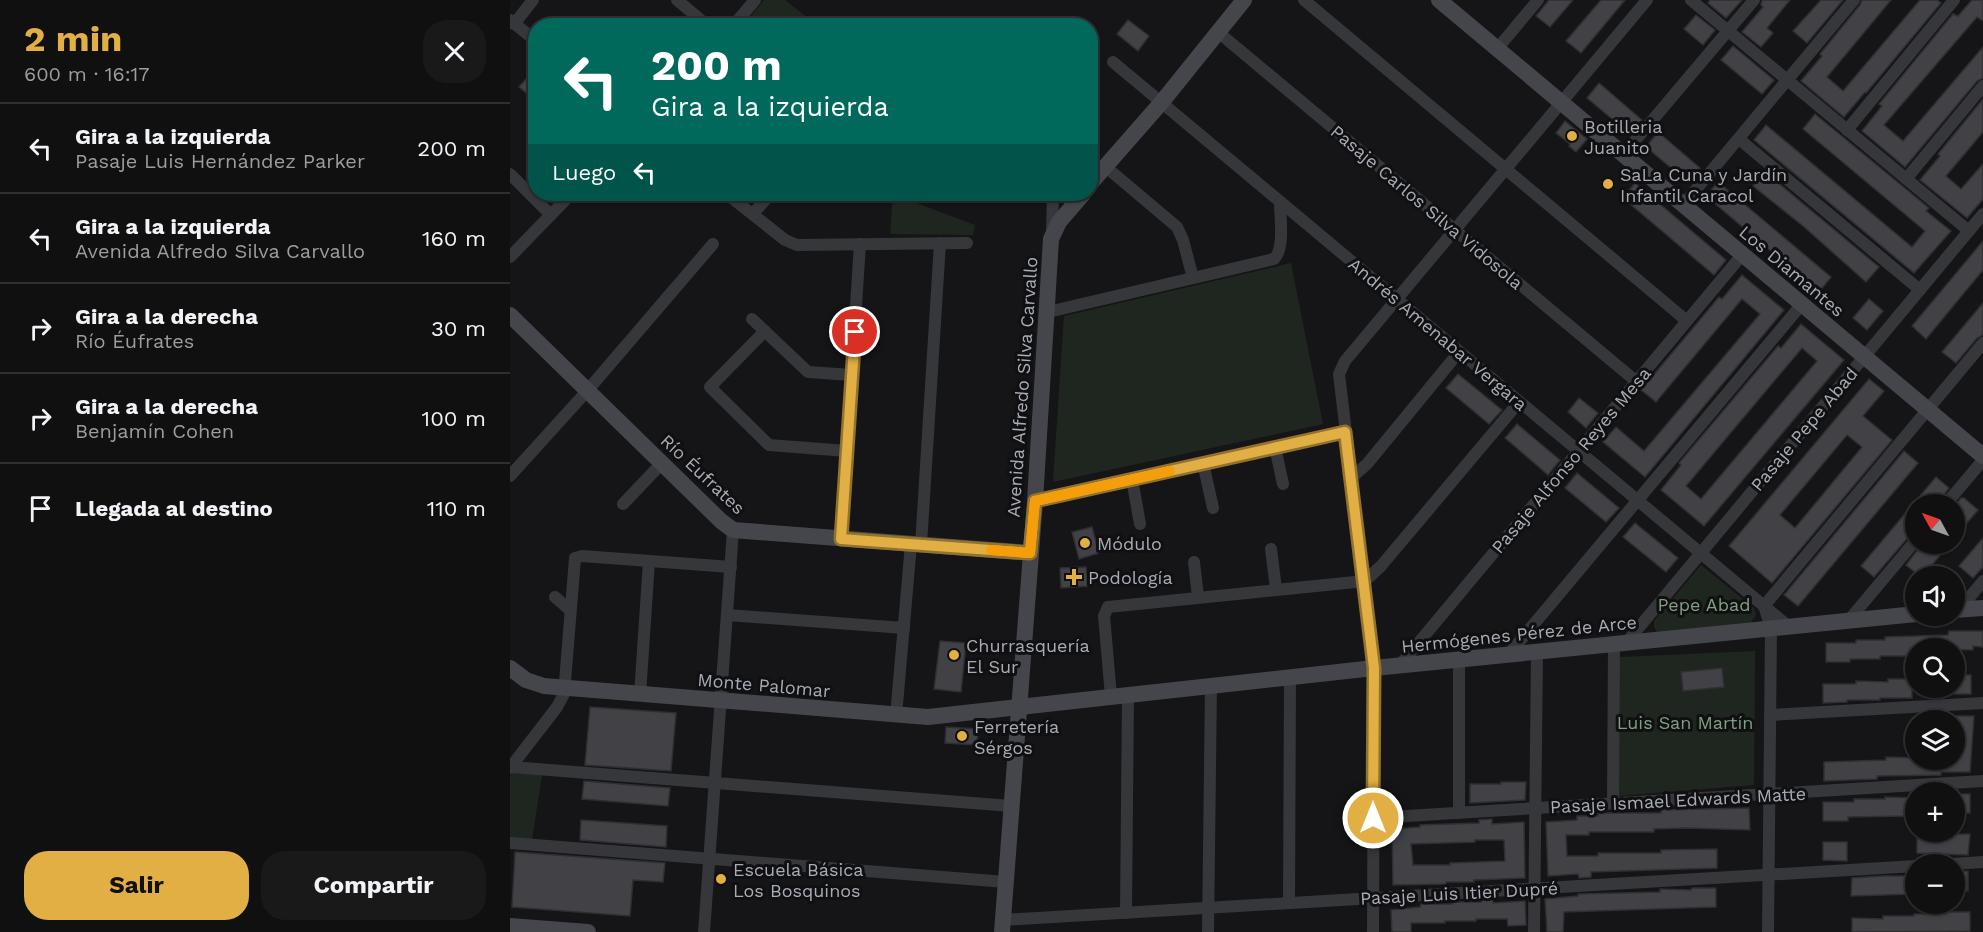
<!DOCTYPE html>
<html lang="es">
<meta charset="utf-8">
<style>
:root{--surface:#101011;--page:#19191a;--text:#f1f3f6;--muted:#9c9d9f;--line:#303031;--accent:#e1af43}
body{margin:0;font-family:"Work Sans",sans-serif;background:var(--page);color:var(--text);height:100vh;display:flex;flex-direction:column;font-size:22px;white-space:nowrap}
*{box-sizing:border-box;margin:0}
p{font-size:20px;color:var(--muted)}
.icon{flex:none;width:33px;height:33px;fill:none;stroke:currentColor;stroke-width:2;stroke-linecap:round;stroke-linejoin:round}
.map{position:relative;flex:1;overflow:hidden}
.drawer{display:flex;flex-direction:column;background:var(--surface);width:510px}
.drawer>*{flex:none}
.banner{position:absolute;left:18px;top:18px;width:570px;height:183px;border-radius:24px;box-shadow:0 2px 4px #0004,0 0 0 2px var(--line);background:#00695c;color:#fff;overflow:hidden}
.needle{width:39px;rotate:310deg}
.controls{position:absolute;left:1395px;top:494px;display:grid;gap:12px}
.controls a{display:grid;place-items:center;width:60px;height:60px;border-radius:50%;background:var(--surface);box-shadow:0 2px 4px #0004,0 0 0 2px var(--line);font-size:30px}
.pin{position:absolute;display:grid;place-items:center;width:51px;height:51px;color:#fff;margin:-26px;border:3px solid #fff;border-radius:50%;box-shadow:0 2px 6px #0007}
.me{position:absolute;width:66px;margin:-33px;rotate:0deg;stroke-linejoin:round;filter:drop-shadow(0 0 4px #0008)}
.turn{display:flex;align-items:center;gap:21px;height:126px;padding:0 24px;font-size:27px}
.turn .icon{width:78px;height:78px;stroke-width:2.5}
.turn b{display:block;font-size:42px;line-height:51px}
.then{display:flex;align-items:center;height:57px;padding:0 24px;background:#0003;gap:12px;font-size:22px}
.round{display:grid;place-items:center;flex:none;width:63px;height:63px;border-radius:24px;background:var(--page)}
.head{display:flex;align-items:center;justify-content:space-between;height:102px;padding:0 24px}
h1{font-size:36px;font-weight:700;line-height:45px;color:var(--accent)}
.primary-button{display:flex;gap:12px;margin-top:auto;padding:12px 24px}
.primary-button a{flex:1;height:69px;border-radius:24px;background:var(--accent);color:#111;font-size:24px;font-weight:700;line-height:69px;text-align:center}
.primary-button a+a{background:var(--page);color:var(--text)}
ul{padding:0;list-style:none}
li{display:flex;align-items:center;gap:18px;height:90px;padding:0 24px;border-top:2px solid var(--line)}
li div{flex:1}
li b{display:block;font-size:22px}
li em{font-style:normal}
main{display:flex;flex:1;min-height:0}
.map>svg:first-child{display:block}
</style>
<main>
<section class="drawer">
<div class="head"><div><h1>2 min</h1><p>600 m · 16:17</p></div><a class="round"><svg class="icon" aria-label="close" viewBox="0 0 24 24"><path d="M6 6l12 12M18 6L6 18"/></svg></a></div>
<ul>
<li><svg class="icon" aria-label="left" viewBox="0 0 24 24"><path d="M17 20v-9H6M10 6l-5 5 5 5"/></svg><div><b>Gira a la izquierda</b><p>Pasaje Luis Hernández Parker</p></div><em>200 m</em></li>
<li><svg class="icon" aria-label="left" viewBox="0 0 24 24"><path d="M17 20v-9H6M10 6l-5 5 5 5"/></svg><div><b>Gira a la izquierda</b><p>Avenida Alfredo Silva Carvallo</p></div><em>160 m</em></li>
<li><svg class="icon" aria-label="right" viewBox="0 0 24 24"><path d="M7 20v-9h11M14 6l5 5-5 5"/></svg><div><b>Gira a la derecha</b><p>Río Éufrates</p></div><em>30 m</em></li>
<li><svg class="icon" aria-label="right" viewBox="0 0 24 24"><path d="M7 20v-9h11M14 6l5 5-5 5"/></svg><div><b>Gira a la derecha</b><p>Benjamín Cohen</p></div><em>100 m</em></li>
<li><svg class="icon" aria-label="arrive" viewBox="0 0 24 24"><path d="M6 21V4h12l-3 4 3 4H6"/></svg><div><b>Llegada al destino</b></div><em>110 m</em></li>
</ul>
<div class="primary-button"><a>Salir</a><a>Compartir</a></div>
</section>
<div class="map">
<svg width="1473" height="932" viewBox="0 0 1473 932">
<rect width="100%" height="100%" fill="#151517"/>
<!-- green -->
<g fill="#1f2620">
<path d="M254,0H275L298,18L292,25L233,26Z"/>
<path d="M383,194L465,225L463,235L380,234Z"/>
<path d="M781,263L813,424L543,482L554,316Z"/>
<path d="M1191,565L1244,608L1246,615L1238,627L1147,632L1144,627V621Z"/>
<path d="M1245,651L1244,785L1107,796L1108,660L1111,657Z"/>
<path d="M4,771L32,775L22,840L0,838V776Z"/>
</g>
<!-- building -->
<g fill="#424246" stroke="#2f2f32" stroke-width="1.5" fill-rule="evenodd">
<path d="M1039,0H1063L1040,27L1026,16Z"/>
<path d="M1091,0H1115L1071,53L1056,41Z"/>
<path d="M1200,0H1232L1216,18L1198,3Z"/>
<path d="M1252,0H1280L1257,28L1263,33L1251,47L1232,32L1253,7L1251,5Z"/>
<path d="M1311,0H1333L1297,43L1283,31Z"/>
<path d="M1352,0H1381L1317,77L1333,91L1410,0H1427L1431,3L1356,93L1355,92L1334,117L1291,81L1312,56L1310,54L1350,5Z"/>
<path d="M1462,0H1473V21L1467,17L1374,125L1393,141L1473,47V78L1467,81L1395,167L1352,131L1372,106L1369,104L1443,14L1448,16Z"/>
<path d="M1186,15L1205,30L1193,45L1174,29Z"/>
<path d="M618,20L639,36L628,51L607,34Z"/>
<path d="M1223,46L1264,80L1252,94L1211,60Z"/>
<path d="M26,68V101L9,87Z"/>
<path d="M1089,83L1132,120L1120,134L1077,98Z"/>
<path d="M1473,99V132L1436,176L1451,189L1473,164V199L1457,218L1410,180L1430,156L1428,154Z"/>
<path d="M1305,114L1419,208L1416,211L1441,231L1404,273L1244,140L1256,125L1402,247L1415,231L1293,129Z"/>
<path d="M1055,121L1077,139L1066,152L1059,146L1060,144L1046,133Z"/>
<path d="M1148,132L1190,168L1178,182L1136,147Z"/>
<path d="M1255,172L1369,267L1356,282L1293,226L1243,186Z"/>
<path d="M1208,182L1321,277L1309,292L1196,196Z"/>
<path d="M1125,183L1216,260L1204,275L1113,198Z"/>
<path d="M1473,241V270L1416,339L1402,326Z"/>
<path d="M1232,275L1274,310L1135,477L1093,442L1106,427L1134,451L1250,314L1232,299L1146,402L1131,390L1209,297L1212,299Z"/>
<path d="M1359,299L1373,311L1357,330L1343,318Z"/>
<path d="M1473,303V335L1467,338L1446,363L1432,352Z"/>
<path d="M1291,324L1334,360L1194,526L1151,490L1171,465L1169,463L1268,346L1271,348ZM1292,348L1307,361L1191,499L1176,486Z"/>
<path d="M948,374L992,410L979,424L936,388Z"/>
<path d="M1359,379L1374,391L1353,416L1382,440L1262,583L1219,546ZM1337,435L1352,447L1285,528L1270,515Z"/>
<path d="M1069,398L1088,413L1076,428L1058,412Z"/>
<path d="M1007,424L1050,460L1038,475L995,438Z"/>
<path d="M1394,451L1408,463L1288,606L1274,595Z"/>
<path d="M1067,473L1109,508L1096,522L1055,488Z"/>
<path d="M1426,477L1439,488L1427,504H1406V532L1400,535L1364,577L1351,566Z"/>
<path d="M1451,498H1454L1468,510L1444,538V507Z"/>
<path d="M1125,523L1168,558L1156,572L1113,537Z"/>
<path d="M582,527L589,553L569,559L562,532Z"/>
<path d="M1473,538V567L1463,578L1449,566Z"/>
<path d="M1413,543H1440L1413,576H1410L1396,565Z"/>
<path d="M576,567L578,586L551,588L550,568Z"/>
<path d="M1439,631H1473V647L1463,646V650L1400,648L1399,656H1370V659H1340V662H1316V643H1346V640H1375V637L1438,635Z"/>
<path d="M430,641L456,643L451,692L424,689Z"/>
<path d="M1212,668L1214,687L1173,691L1171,672Z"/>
<rect x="1444" y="675" width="17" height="19"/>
<path d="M1378,679H1402V698H1370V700H1337V702L1313,703V684H1346V681L1378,682Z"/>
<path d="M80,707L166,713L161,771L75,765Z"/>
<path d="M1444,716H1464L1460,772H1431V775L1367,776V779L1314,781V762L1376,760V757L1444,759Z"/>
<path d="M436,727L468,729L467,745L435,743Z"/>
<path d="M74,781L160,788L158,806L72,799Z"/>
<path d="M991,782H1016L1015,800L960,803V784H991Z"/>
<rect x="1444" y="794" width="16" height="19"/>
<path d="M1375,797L1406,798V814H1399V816L1338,817V821H1313V802H1344V799H1375Z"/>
<path d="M1239,808L1240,830L1175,828L1144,829V832H1079V835H1056L1057,856H1088V853H1151V850L1207,849V868L1081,872V877L1069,878L1068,874L1038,876L1036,822L1067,820V816H1088V813H1151V810Z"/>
<path d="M982,819V824L1014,822L1015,878L964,880V882H936V884L883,885L882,829L910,827V825L969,823V820ZM965,840H994L995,861L940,863V865H903L901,844L965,842Z"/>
<path d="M71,820L157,826L156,847L70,840Z"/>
<path d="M1460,834L1458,855L1407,853V835Z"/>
<path d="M1313,842H1337V861L1313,860Z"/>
<path d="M5,852L155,863L153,882L123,880L120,916L2,907Z"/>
<path d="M1458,871V891L1444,890V872Z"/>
<path d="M1373,876H1406V894L1341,896L1342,878Z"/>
<path d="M1182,888H1206V907L1054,912L1053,932H1037L1035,899L1068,896V894L1150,892V889L1181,890Z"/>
<path d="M971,900H983V903L1015,901L1016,925L998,926L997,919H966V921H935V923H901V932H882L881,910L910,907L911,904H942V902H971Z"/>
<path d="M1435,912H1460V931L1342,932V918L1373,919V916H1404V914H1435Z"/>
</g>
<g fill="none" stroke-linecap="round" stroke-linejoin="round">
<!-- lane -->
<path stroke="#36373b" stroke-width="6" d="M493,194L543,198"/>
<!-- street -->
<g stroke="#36373b" stroke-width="12">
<path d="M167,0L198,26"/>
<path d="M794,0L1177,321"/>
<path d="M1181,0L1459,231"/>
<path d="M0,20L26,41"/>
<path d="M4,24L23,0"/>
<path d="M223,26L245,0"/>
<path d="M296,26L298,22"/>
<path d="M708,32L1127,382"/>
<path d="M987,49L1028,0"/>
<path d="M603,62L1278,626"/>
<path d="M1337,130L1444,0"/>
<path d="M1229,139L1410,290"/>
<path d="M1113,155L1244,0"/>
<path d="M596,167L667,227L673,240L683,278"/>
<path d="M0,174L41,215"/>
<path d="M1396,179L1473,86"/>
<path d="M217,194L275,240L287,245L457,243"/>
<path d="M1173,205L1344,0"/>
<path d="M243,214L260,194"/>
<path d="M542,232L543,194"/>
<path d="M0,257L61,194"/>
<path d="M538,312L764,259C775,249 770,217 770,202"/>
<path d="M242,319L298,372L342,375"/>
<path d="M255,331L200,387L259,445L337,451"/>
<path d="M765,447L773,484"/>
<path d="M693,463L703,508"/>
<path d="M0,476L77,391L203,244"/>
<path d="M841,478L857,464L949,352"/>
<path d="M622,479L630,524"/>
<path d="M525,501L835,432"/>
<path d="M113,504L152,463"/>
<path d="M1436,504L1473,460"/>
<path d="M331,539L350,244"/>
<path d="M411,545L430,243"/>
<path d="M761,549L766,589"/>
<path d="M684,562L688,597"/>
<path d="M45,597L60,610"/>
<path d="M1449,610L1473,581"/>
<path d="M217,615L394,628"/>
<path d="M1339,620L1406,540"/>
<path d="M1116,643L1473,214"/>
<path d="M998,655L1292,304"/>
<path d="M890,665L1232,255"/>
<path d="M130,695L139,561"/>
<path d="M601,696L594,616L598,607L855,581L871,566L1009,402"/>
<path d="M1260,715L1473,703"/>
<path d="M386,716L401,544"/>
<path d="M1,767L501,806"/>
<path d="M0,768L47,707L54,694L65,558L72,556L221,567"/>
<path d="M1103,803L1104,644"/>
<path d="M949,813V660"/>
<path d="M863,818L1473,781"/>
<path d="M0,843L496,882"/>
<path d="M1442,864L1473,862"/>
<path d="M779,903L780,677"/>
<path d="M616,913L618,694"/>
<path d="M493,920L1406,866"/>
<path d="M194,932L223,530"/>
<path d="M698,932L701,685"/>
<path d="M863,932L864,668L829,374L835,361L1137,0"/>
<path d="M1024,932L1027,652"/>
<path d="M1258,932L1261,628L1254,606L1473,343"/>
</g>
<!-- secondary -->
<g stroke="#45464b" stroke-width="16">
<path d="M929,0L1473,456"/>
<path d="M580,184L651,103L734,0"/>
<path d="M0,315L211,521L223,530L521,553"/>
<path d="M1444,610L1473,608"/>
<path d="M0,668L16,680L34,686L418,717L864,668L1406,614"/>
<path d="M0,926L78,932"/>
<path d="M492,932L525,501L541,239L549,222L573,194"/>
</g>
</g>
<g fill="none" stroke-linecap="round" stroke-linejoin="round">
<defs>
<path id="route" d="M345,332L331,539L520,553L525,501L835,432L864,668L863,818"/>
</defs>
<!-- route casing -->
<use href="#route" stroke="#92722c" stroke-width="15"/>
<!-- route -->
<use href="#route" stroke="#e1af43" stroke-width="10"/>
<!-- slow -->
<path stroke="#f59e0b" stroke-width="10" d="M481,550L520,553L525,501L660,471"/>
</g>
<!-- markers -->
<g fill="#e1af43" stroke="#101012" stroke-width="2">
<circle cx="1062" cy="136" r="6"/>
<circle cx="1098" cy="184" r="6"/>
<circle cx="575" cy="543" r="6"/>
<path d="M561 568h6v6h6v6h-6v6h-6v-6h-6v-6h6z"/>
<circle cx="444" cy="655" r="6"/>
<circle cx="452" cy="736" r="6"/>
<circle cx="211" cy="879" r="6"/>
</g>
<g text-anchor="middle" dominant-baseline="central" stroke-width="6" stroke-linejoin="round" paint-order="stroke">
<!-- poi labels -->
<g font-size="18" fill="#a8acb5" stroke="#101012" text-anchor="start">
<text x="1074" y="126">Botilleria<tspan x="1074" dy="21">Juanito</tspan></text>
<text x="1110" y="174">SaLa Cuna y Jardín<tspan x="1110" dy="21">Infantil Caracol</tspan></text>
<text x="587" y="543">Módulo</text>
<text x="578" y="577">Podología</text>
<text x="456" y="645">Churrasquería<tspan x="456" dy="21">El Sur</tspan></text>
<text x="464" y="726">Ferretería<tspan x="464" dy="21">Sérgos</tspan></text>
<text x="223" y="869">Escuela Básica<tspan x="223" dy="21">Los Bosquinos</tspan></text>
</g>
<!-- street labels -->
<g font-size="18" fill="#a8acb5" stroke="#101012">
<text transform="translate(917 207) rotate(40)">Pasaje Carlos Silva Vidosola</text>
<text transform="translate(1282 271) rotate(40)">Los Diamantes</text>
<text transform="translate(928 334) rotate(40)">Andrés Amenabar Vergara</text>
<text transform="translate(512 387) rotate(-86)">Avenida Alfredo Silva Carvallo</text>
<text transform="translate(1294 429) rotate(-50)">Pasaje Pepe Abad</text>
<text transform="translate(1061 460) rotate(-50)">Pasaje Alfonso Reyes Mesa</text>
<text transform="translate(193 474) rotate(43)">Río Éufrates</text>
<text transform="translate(1009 634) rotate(-6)">Hermógenes Pérez de Arce</text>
<text transform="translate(254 685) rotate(5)">Monte Palomar</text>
<text transform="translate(1168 800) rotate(-3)">Pasaje Ismael Edwards Matte</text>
<text transform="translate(949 893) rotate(-3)">Pasaje Luis Itier Dupré</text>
</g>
<!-- park labels -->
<g font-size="18" fill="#819f83" stroke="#101012">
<text x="1194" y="604">Pepe Abad</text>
<text x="1175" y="722">Luis San Martín</text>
</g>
</g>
</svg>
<div class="controls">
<a><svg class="needle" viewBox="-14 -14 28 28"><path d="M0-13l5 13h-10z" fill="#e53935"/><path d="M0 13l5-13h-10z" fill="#9c9d9f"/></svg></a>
<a><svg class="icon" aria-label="sound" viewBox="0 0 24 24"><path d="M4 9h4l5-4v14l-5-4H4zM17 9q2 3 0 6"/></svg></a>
<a><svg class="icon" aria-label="search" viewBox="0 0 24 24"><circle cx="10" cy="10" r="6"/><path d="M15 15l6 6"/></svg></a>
<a><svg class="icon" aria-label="layers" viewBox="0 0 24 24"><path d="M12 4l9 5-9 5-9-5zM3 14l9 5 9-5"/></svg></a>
<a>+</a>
<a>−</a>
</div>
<div class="pin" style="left:345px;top:332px;background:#d93025"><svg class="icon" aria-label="arrive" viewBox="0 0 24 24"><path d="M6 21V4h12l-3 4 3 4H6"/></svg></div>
<svg class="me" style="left:863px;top:818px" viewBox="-20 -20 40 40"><circle r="17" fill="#e1af43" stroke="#fff" stroke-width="3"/><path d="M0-11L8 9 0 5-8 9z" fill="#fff"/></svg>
<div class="banner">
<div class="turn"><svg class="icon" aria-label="left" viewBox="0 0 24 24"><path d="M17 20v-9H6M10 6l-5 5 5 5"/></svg><div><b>200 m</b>Gira a la izquierda</div></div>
<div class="then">Luego<svg class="icon" aria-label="left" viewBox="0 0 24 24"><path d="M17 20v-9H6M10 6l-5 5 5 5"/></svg></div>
</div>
</div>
</main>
